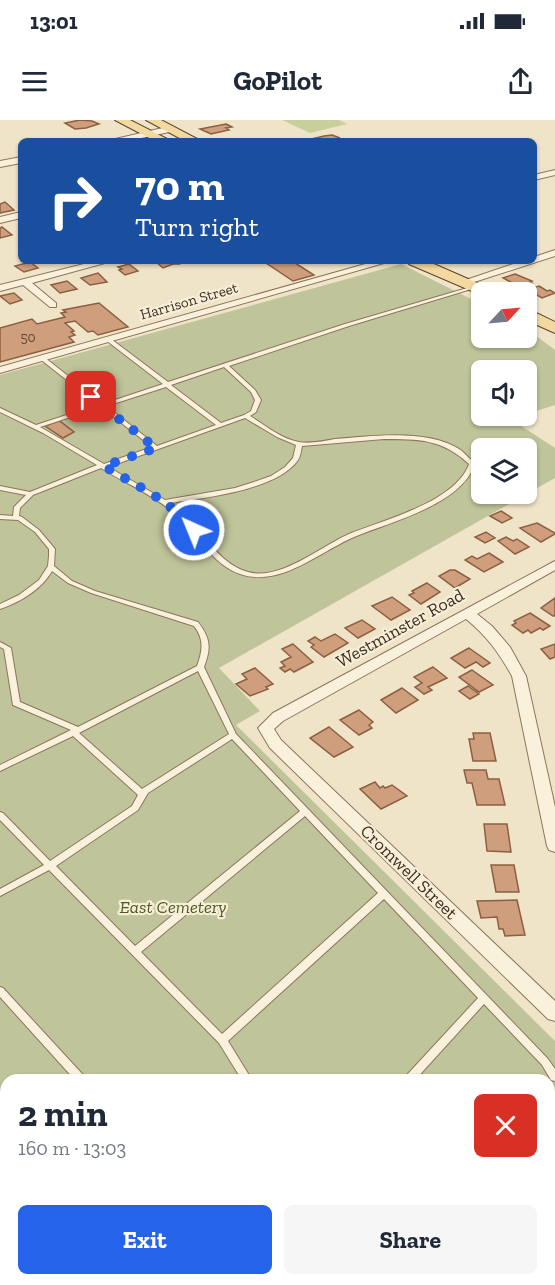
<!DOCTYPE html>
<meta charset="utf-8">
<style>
:root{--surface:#fff;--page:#f6f6f7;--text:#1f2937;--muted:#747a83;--accent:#2563eb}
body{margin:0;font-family:"Zilla Slab",serif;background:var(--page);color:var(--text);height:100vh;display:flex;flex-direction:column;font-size:22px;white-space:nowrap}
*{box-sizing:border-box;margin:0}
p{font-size:20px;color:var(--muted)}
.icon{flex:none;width:33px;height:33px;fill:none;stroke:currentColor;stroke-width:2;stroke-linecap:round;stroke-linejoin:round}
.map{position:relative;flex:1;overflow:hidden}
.sheet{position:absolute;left:0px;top:954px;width:555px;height:212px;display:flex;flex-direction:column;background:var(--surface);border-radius:18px 18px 0 0;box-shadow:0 2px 4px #0004}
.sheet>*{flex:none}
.top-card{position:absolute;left:18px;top:18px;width:519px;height:126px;border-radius:9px;box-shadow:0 2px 4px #0004;background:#1a4fa0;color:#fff;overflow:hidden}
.needle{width:39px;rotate:64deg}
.fabs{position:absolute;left:471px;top:162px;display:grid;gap:12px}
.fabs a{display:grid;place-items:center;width:66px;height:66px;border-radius:9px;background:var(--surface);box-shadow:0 2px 4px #0004;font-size:30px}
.pin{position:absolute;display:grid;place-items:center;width:51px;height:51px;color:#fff;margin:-26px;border-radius:12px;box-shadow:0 3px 9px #0006}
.me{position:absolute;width:66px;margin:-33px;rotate:316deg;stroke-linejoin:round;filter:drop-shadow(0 0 4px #0008)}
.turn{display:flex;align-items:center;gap:21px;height:126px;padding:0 18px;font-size:27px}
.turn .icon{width:78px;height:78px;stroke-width:2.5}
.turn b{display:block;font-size:42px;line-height:51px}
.round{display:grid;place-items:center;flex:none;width:63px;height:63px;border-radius:9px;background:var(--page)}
.summary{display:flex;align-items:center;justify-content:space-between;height:102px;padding:0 18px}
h1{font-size:36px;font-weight:800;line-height:45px}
.primary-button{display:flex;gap:12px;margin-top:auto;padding:12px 18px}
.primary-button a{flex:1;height:69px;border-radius:9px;background:var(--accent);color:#fff;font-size:24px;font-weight:800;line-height:69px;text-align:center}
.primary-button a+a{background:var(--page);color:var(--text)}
.status{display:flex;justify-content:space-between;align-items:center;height:42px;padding:0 30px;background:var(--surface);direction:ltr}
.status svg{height:16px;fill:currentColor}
header{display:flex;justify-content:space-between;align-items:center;height:78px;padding:0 18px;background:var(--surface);font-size:27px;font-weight:800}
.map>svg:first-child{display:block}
</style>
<div class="status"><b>13:01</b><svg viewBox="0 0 49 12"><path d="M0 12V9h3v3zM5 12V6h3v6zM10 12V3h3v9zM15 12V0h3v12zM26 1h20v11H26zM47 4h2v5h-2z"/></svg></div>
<header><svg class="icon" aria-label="menu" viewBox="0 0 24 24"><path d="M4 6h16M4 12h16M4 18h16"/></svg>GoPilot<svg class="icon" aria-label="share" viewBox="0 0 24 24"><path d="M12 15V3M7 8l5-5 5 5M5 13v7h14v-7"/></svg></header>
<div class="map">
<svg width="555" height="1165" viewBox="0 0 555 1165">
<rect width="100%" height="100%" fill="#f0e4c8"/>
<!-- green -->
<path fill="#c9cf9b" d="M282,0H339L347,4L310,13Z"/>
<!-- cemetery -->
<path fill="#bfc49a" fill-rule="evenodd" d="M401,144L481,184L482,218H526L527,209L555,230V285L527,294L526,250H482V296H523L512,300L555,328V358L219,548L260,591L236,605L555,921V1165H0V255ZM482,328H526V374H482ZM6,960H549V1160H6Z"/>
<!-- building -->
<g fill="#cf9f7d" stroke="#8d5f41" stroke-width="1.5">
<path d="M80,0L92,1L99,4L86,8L75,9L65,3Z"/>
<path d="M226,4L232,7L226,8L229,10L211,14L200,9Z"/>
<path d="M332,15L340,18L303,21L324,16Z"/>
<path d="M5,82L14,90L0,93V84Z"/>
<path d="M2,107L12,115L0,118V108Z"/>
<path d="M155,141H176L179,144H173L163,148Z"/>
<path d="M263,141H292L314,155L293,161Z"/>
<path d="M30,142L38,148L24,152L15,146Z"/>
<path d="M129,144L138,151L125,155L119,150L122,149L118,147Z"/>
<path d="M98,153L107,162L90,165L81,158Z"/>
<path d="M515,154L532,161L530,162L532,163L520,167L503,158Z"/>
<path d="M67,161L77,169L60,173L51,165Z"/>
<path d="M539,166L547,171L550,170L555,173L542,178L528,170Z"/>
<path d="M14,173L22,180L10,184L0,176Z"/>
<path d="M99,183L128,207L98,215L93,211L88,212L75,201L65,203L74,211L71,212L75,215L69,217L74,222L0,242V208L32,199L37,204L65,197L61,193L66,192L63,190Z"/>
<path d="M59,301L61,302L74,312L63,318L45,306Z"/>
<path d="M501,391L512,398L502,403L490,396Z"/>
<path d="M537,403L555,413V414L541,422L520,408Z"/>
<path d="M486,412L495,418L485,423L475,417Z"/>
<path d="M506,417L513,421L517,419L529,427L515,434L498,421Z"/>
<path d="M489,433L503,442L484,452L465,440L472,436L477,439Z"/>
<path d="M450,450H455L470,459L455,468L439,456Z"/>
<path d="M427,463L440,472L421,484L409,475L414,473L412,471Z"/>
<path d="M392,477L410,490L391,500L372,486Z"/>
<path d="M555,478V496H553L541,488Z"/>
<path d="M530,493L550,506L543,510L540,508L531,513L528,510L523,513L512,505L516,503L514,501Z"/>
<path d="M362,500L375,509L358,518L345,508Z"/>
<path d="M335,514L348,523L324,537L311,527L314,525L308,521L315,517L321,521Z"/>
<path d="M293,524L313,542L294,552L290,549L285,552L280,548L285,546L281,542L291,537L282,529Z"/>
<path d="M555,524V537L550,539L541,529Z"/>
<path d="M469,528L490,543L483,547L476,542L465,548L451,538Z"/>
<path d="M433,547L447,558L428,567L432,570L424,574L415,567L422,563L414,557Z"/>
<path d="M255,548L273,564L266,567L268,569L250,576L236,564L247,559L242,554Z"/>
<path d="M472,550L493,565L479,572L459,557Z"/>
<path d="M468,566L479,574L470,579L459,571Z"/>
<path d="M402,568L418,580L396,593L381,580Z"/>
<path d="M359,590L373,602L369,605L372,608L359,615L340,600Z"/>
<path d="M329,607L353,627L334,637L310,618Z"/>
<path d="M473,613H490L496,641H473L469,619H474Z"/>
<path d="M464,650H486L488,659H499L505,685H477L472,663H467Z"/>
<path d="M375,662L380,668L383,666L385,668L392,665L407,676L381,689L360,669Z"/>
<path d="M484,704H507L511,732L487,731Z"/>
<path d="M491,745H514L519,772H496Z"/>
<path d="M517,780L525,815L505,816L503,809H499L497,797L481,798L477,781Z"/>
</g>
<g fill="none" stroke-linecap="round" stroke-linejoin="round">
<defs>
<g id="service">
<path d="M474,166L478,167L349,206L229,246L255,270L261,280L256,292L250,296C265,305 281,319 299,322C310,324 324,321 335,319C372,316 430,308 462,331C466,335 471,340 475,344C461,385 390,402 354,417C319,432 280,468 240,454C211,444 197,412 174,393C152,374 125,363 101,348L33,375L20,388L19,396L22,397L39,410L55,429L54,446L72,461L95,471L198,502C211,519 211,528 204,547L236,614L548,939L555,949V961L551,960L542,945L484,884L415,960H404L405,957L478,878L384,779L228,921L252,960H242L219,923L49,750L0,776V769L44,745L0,700V692L3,693L50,741L132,686L138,675L73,616L0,651V645L71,610L13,585L4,529L0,527V522L11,528L20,582L78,607L197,546C203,530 204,519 194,506L91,473L68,463L52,451C41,470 20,482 0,489V484L19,475L39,460L48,446L49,436V429L35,412L18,400L0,399V395L13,396L14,387L26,375L0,370V366L30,372L97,345L43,313L0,292V288L36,305L91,287H95V289L40,307L104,344L152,327L40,239V237H44L157,326L216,305L166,267L113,284H109V282L163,264L107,221V219H111L168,262L345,204ZM224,247L251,272L255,280L251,291L244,295L221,303L171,265ZM245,298L277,317L296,325L293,338L285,347L271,356L254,362L235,368L165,380L108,347ZM384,319C419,319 442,319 469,344C456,382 383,400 349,414C320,427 280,461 248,452C223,445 210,423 194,405C186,397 178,390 170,383C204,378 278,370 298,340C301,335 301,331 302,326ZM198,551L229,614L142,669L79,613ZM232,619L300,691L135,826L56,746L138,690L148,673ZM305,696L378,773L222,914L141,832Z"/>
<path d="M0,867L3,868L85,957L86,960H75L0,877Z"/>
<path d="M0,983L6,985V995L0,993Z"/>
<path d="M0,1147L4,1149L6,1153V1160H9L12,1165H0Z"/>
<path d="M145,1160H161L157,1165H140L142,1161Z"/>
<path d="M287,1160H300L303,1165H290Z"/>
<path d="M516,1160H530L534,1165H519Z"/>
</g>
<g id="minor">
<path d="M555,50V55L534,60V55Z"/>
<path d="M21,92V98L0,103V97Z"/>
<path d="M555,130V136L468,164L460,162L522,141H534V137Z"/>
<path d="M96,141H112L32,163L56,183V187H50L23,165L0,171V165Z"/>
<path d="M376,141H391L0,253V247Z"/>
<path d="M555,441V450L477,494L492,506L510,527L526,556L555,687V732L549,730L547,726L512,556C499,533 487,516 466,499L283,601L274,609L281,620L555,881V901L548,899L270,628L258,608L273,593Z"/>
</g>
<g id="tertiary">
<path d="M171,6L174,7V11L127,21H107Z"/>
<path d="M21,37V43L0,47V41Z"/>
</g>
<g id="primary">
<path d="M115,0H130L171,21H155Z"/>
<path d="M146,0H161L201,21H185Z"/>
<path d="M407,141H427L491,169L494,172H482L481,175L409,144Z"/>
<path d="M526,188L555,202V213L526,200Z"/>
</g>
</defs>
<!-- service casing -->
<use href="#service" stroke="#8d765c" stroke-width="2"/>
<!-- minor casing -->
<use href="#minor" stroke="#8d765c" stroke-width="2"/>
<!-- tertiary casing -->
<use href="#tertiary" stroke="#8d765c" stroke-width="2"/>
<!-- primary casing -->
<use href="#primary" stroke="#5b4430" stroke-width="2"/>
<!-- service -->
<use href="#service" fill="#faf1dc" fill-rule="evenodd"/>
<!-- minor -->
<use href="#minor" fill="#faf1dc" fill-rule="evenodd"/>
<!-- tertiary -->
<use href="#tertiary" fill="#faf1dc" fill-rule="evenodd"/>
<!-- primary -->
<use href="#primary" fill="#f3d9a0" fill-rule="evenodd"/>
</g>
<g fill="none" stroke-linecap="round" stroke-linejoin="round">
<!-- route -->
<path stroke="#2563eb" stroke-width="10" stroke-dasharray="0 18" d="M91,277L156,328L104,346C136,366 169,379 194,410"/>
</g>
<g text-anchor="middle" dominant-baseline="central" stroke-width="4.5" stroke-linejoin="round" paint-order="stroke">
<!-- far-number labels -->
<g font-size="14" fill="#624a37">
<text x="28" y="217">50</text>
</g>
<!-- far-street labels -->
<g font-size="15" fill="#3d2e20" stroke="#f7eed8">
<text transform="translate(189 181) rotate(-16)">Harrison Street</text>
</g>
<!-- street labels -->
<g font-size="18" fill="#3d2e20" stroke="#f7eed8">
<text transform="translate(400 508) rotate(-29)">Westminster Road</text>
<text transform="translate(409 752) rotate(44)">Cromwell Street</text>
</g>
<!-- park labels -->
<g font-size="18" font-style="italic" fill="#4d5a26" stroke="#f7eed8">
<text x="173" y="787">East Cemetery</text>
</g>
</g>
</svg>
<div class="fabs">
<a><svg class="needle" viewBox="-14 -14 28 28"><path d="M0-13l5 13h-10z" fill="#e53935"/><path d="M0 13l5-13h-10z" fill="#747a83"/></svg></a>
<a><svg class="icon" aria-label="sound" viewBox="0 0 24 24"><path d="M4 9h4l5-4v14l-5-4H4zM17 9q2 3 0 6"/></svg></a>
<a><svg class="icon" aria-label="layers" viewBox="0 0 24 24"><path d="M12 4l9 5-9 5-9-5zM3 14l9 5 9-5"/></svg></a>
</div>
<div class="pin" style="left:91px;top:277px;background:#d93025"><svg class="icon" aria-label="arrive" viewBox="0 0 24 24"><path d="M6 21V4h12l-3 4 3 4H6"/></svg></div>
<svg class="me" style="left:194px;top:410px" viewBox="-20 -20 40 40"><circle r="17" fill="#2563eb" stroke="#fff" stroke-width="3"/><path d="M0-11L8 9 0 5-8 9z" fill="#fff"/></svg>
<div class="top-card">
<div class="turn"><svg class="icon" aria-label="right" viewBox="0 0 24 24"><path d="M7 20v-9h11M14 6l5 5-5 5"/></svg><div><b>70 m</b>Turn right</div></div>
</div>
<section class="sheet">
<div class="summary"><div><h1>2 min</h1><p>160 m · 13:03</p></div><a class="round" style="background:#d93025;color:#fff"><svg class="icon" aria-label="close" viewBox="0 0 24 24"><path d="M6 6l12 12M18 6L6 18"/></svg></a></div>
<div class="primary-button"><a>Exit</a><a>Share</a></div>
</section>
</div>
